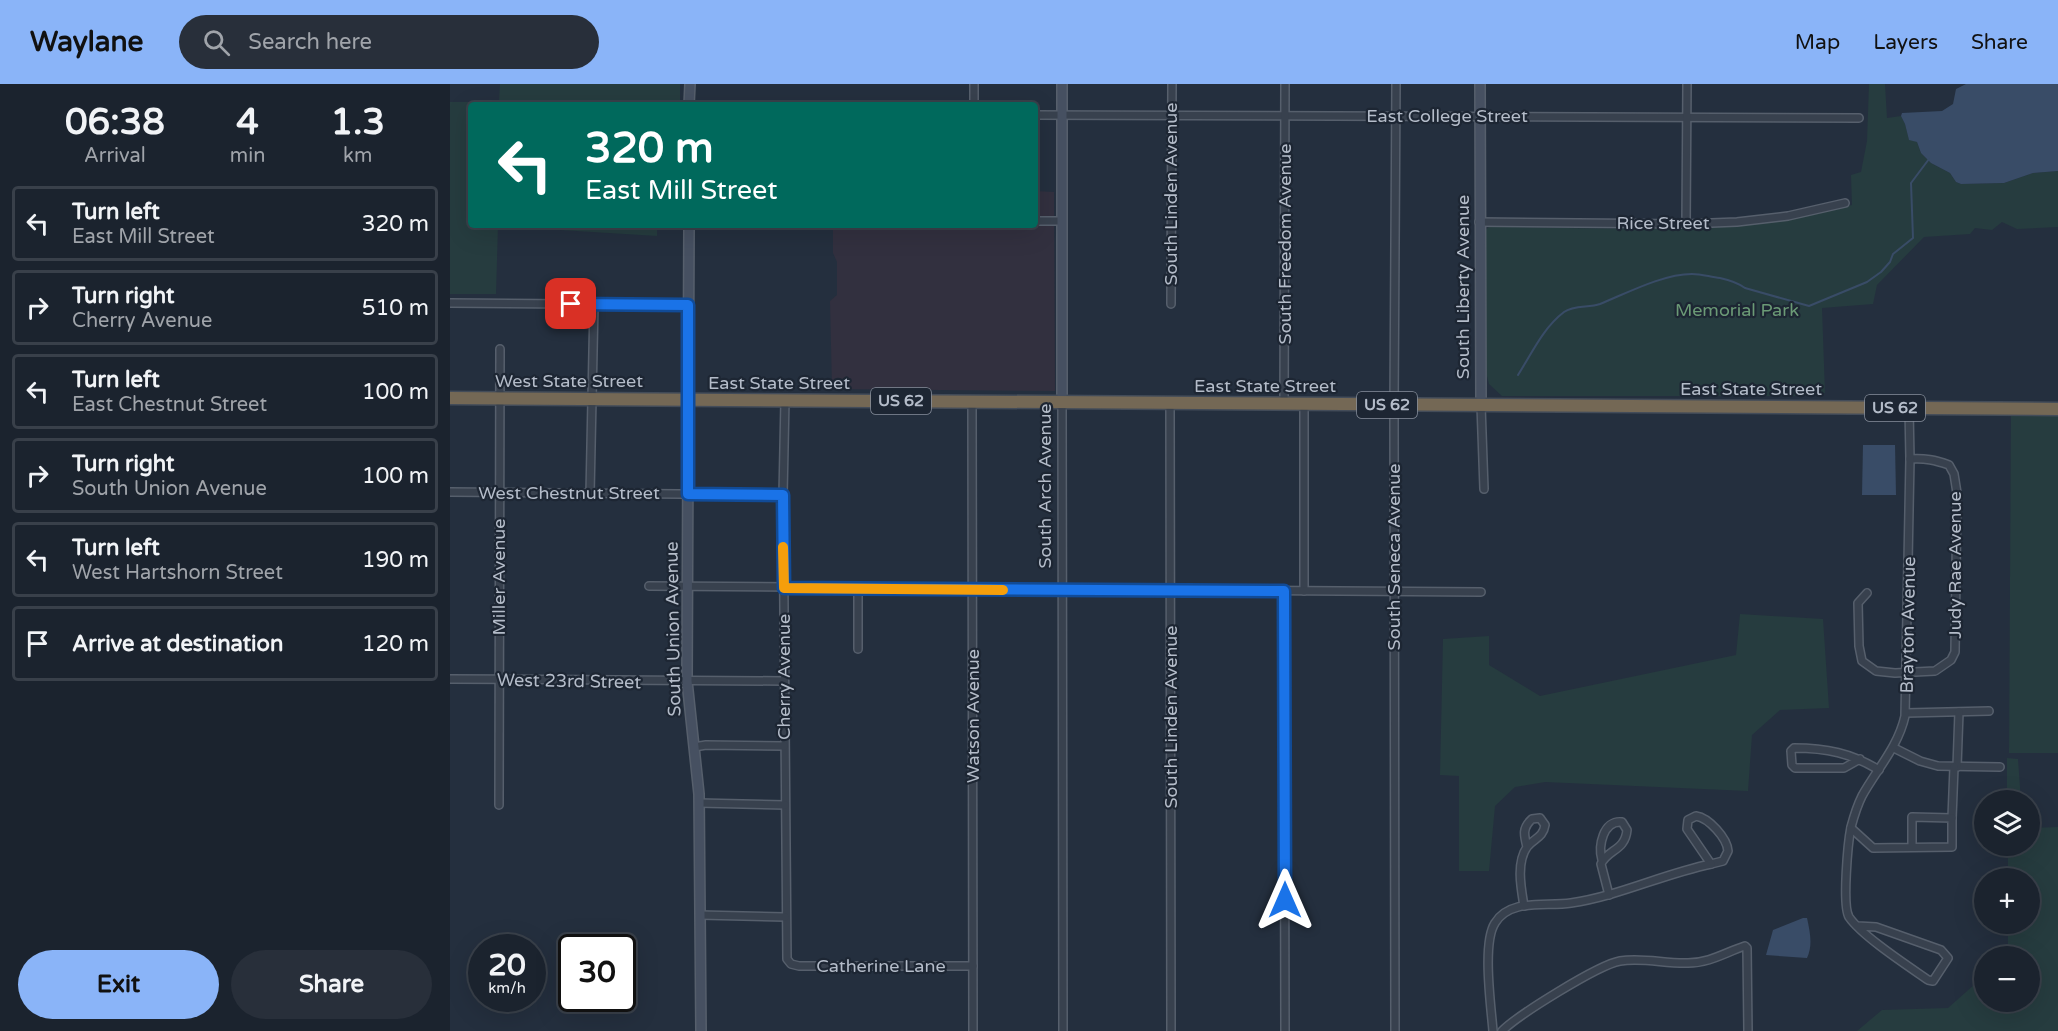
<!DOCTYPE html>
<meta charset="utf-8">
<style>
:root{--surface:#1b232e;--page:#282f3a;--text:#f1f3f6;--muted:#a0a4aa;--line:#39404a;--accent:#8ab4f8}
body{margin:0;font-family:"Varela Round",sans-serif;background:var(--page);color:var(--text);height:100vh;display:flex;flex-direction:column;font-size:22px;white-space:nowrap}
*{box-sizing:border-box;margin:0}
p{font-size:20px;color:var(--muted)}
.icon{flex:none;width:33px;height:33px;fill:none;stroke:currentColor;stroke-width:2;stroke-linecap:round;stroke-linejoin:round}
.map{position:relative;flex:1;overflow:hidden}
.sheet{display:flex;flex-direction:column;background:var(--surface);width:450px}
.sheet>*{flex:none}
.top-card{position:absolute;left:18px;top:18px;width:570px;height:126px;border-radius:6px;box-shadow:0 6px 24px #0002,0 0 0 2px var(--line);background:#00695c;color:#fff;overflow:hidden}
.controls{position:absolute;left:1524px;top:706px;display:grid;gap:12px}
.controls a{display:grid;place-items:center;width:66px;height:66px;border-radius:50%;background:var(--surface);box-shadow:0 6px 24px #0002,0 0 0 2px var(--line);font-size:30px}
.speed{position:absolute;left:18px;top:850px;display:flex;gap:12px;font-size:30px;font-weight:700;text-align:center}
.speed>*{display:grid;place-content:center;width:78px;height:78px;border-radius:50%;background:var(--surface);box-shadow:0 6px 24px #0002,0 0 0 2px var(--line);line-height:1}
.speed small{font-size:15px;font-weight:400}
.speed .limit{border:3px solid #111;border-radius:9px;background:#fff;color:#111}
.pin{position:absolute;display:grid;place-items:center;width:51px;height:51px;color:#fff;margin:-26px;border-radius:12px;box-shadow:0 3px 9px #0006}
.me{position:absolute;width:66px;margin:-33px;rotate:0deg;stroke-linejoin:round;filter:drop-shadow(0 0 4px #0008)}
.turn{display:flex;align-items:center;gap:21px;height:126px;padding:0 18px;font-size:27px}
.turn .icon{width:78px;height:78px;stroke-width:2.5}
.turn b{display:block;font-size:42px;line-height:51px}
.eta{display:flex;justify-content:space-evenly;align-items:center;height:102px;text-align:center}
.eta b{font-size:36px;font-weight:700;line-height:42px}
.action{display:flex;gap:12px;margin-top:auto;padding:12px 18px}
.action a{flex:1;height:69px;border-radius:36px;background:var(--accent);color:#111;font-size:24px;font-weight:700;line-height:69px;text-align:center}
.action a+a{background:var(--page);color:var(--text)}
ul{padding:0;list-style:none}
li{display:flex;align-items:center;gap:18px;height:75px;margin:0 12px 9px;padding:0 6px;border:3px solid var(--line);border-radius:6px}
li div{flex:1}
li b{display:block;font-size:22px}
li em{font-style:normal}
header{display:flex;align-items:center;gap:36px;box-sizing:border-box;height:84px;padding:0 30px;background:var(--accent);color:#111}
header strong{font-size:28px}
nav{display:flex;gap:33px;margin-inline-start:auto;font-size:21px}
.search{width:420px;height:54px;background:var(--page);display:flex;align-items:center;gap:15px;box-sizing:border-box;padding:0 21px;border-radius:33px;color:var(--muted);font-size:22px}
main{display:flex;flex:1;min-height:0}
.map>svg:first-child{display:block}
</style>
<header>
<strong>Waylane</strong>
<div class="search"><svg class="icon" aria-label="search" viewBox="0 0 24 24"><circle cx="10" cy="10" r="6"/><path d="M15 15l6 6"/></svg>Search here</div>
<nav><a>Map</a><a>Layers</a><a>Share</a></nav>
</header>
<main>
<section class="sheet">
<div class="eta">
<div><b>06:38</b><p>Arrival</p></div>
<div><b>4</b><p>min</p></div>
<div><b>1.3</b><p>km</p></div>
</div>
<ul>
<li><svg class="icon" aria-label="left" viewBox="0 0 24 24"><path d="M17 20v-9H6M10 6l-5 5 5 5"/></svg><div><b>Turn left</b><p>East Mill Street</p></div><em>320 m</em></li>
<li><svg class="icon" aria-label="right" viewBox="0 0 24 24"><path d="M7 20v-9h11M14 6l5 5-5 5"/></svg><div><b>Turn right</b><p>Cherry Avenue</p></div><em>510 m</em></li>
<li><svg class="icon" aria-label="left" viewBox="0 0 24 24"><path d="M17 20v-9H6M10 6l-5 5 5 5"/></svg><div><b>Turn left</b><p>East Chestnut Street</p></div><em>100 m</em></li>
<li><svg class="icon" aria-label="right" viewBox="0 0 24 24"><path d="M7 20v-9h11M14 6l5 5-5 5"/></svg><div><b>Turn right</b><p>South Union Avenue</p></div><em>100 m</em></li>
<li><svg class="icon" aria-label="left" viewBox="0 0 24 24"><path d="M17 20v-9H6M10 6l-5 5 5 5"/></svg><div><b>Turn left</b><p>West Hartshorn Street</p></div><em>190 m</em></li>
<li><svg class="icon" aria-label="arrive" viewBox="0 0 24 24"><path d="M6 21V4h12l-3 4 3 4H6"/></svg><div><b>Arrive at destination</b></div><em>120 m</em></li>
</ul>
<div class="action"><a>Exit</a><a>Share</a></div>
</section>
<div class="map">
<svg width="1608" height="947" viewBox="0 0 1608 947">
<rect width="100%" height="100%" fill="#242f3e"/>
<!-- medical -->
<path fill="#32303f" d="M585,107L604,108L605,307L382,305L380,217L387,211V178L383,169V141H585Z"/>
<!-- green -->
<g fill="#263c3f">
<path d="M50,0H230V21H21V141H207V152L48,142L46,210H0V18H49Z"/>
<path d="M1419,0H1435L1437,34L1451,32L1455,40L1459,55L1467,58L1471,69L1481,79L1500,89L1506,98L1511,100L1554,99L1583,89L1608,87V143L1567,145L1552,138L1542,146L1525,144L1520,150L1474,153L1427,201L1423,220L1372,224L1375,309L1352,312H1052L1039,300L1036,288L1034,147L1039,143C1124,143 1210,148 1295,141C1331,138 1367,130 1402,121L1401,91L1411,88L1417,57Z"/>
<path d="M1561,328H1608V669H1559Z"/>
<path d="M1290,530L1373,535L1379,624L1330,626L1302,651L1298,707L1095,698L1065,703L1045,722L1039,787H1009V692L990,691L993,555L1039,552V581L1090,612L1286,571Z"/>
<path d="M1557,674L1568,675L1571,717H1557Z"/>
<path d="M1608,743V947H1407L1432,926L1498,924L1534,892V918H1580V873H1555L1558,871V840H1580V795H1558V762H1580V744Z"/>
</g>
<!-- water -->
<g fill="#394c67">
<path d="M1516,0H1608V87L1583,89L1554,99L1511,100L1506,98L1500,89L1481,79L1471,69L1467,58L1459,56L1455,40L1451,32L1452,29L1492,27L1503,20L1506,5Z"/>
<path d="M1413,361H1445L1446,411H1412Z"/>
<path d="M1353,834H1357C1360,848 1363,861 1357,874L1316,871L1323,846Z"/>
</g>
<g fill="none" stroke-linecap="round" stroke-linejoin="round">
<!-- stream -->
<path stroke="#394c67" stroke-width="2" d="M1068,291C1082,269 1093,244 1114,228C1124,221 1139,224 1150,220C1177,209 1213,190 1242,190C1252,190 1260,193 1270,194C1279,196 1287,198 1295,204L1359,222L1417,198L1431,188L1440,178L1443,170L1463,154L1461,99L1479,75"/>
<defs>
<g id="street">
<path d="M524,21V0"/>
<path d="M585,31L1409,34"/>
<path d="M585,137H610"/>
<path d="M1029,138L1236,140L1287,138L1338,132L1395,119"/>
<path d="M1236,140L1237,0"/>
<path d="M0,219L238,221"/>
<path d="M721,220L722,0"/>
<path d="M335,316L333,411L337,875L341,880L349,882H523"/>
<path d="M522,318L523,947"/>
<path d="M612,318L613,947"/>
<path d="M720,319L721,947"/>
<path d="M834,320L835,0"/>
<path d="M854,320V507"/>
<path d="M1031,321L1034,405"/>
<path d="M0,408L333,411"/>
<path d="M140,410L144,220"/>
<path d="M199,502L1031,508"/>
<path d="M834,507L835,947"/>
<path d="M1417,509L1408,519L1409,562L1412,577L1426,587L1445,589L1485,587L1501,576L1505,568L1507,409L1504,390L1499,381C1485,376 1475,374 1460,375"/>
<path d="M408,565V505"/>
<path d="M0,595L334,597"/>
<path d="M1456,629L1539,627"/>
<path d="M244,663L256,661L334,662"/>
<path d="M1444,664L1470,677L1488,682L1550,683"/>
<path d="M1410,675L1394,684H1345L1342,681L1341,667L1344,664C1376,664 1401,669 1429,686"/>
<path d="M1507,683L1509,628"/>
<path d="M249,719L335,721"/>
<path d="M49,721L50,265"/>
<path d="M1246,732C1259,734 1277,754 1278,767L1273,777L1261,780L1237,745L1238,736Z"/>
<path d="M1502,734L1504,683"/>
<path d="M1401,744L1423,764L1502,763V734L1462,733V763"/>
<path d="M1152,776C1148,762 1153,736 1172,738L1177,746C1175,767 1158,765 1151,780L1159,811"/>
<path d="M1074,822C1071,804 1066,779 1077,763C1084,754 1093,754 1095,741L1090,734L1082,735C1072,744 1074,751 1077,763"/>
<path d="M250,831L335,833"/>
<path d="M1408,842L1426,843L1491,866L1498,874L1483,897L1478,896C1458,882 1412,852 1399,833C1392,821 1398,758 1401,743C1404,732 1407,722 1412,712C1427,685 1448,663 1455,632L1460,375L1459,324"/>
<path d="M945,947L944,321L946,0"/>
<path d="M1043,947C1041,922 1032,859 1045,839C1060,814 1096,823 1121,819C1169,812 1213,790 1261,780"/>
<path d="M1052,947C1068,931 1148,881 1170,877C1192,873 1216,880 1238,879C1260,879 1276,868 1295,862L1297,864L1298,947"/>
</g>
<g id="secondary">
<path d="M1030,0L1031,321"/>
<path d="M239,21L240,0"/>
<path d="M239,141L237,597L249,710L251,947"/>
<path d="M612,318V0"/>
</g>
<path id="highway" d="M0,314L1608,325"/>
</defs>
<!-- street casing -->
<use href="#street" stroke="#565f6c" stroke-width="10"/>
<!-- secondary casing -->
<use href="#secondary" stroke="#565f6c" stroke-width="12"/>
<!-- highway casing -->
<use href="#highway" stroke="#434c59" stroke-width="15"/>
<!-- street -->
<use href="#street" stroke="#38414e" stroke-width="7"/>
<!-- secondary -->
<use href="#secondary" stroke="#465061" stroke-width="9"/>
<!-- highway -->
<use href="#highway" stroke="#746855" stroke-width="12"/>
</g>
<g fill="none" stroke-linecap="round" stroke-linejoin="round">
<defs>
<path id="route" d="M121,220L238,221V410L333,411L334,504L834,507L835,816"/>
</defs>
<!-- route casing -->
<use href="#route" stroke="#114b97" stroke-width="15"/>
<!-- route -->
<use href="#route" stroke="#1a73e8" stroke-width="10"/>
<!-- slow -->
<path stroke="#f59e0b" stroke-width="10" d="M333,463L334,504L553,506"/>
</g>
<g text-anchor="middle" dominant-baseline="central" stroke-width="4.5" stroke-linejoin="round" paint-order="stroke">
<!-- shield labels -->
<g fill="#1d2633" stroke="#878f9c" stroke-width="1.5">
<rect x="421" y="304" width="60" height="26" rx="4.5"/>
<rect x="907" y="308" width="60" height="26" rx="4.5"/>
<rect x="1415" y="311" width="60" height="26" rx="4.5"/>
</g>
<g font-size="16" font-weight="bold" fill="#b4bcc9">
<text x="451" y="317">US 62</text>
<text x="937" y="321">US 62</text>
<text x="1445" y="324">US 62</text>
</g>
<!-- street labels -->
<g font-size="18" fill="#b4bcc9" stroke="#1d2633">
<text x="997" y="32">East College Street</text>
<text transform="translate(721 110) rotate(-90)">South Linden Avenue</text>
<text x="1213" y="139">Rice Street</text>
<text transform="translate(835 160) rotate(-90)">South Freedom Avenue</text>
<text transform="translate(1013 203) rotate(-90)">South Liberty Avenue</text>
<text x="119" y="297">West State Street</text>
<text x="329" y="299">East State Street</text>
<text x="815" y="302">East State Street</text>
<text x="1301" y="305">East State Street</text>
<text transform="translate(595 402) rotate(-90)">South Arch Avenue</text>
<text x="119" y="409">West Chestnut Street</text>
<text transform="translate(944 473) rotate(-90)">South Seneca Avenue</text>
<text transform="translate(1505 481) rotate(-90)">Judy Rae Avenue</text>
<text transform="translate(49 493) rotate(-90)">Miller Avenue</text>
<text transform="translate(1458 541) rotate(-89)">Brayton Avenue</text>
<text transform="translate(223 545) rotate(-91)">South Union Avenue</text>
<text transform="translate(334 593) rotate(-90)">Cherry Avenue</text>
<text transform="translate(119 597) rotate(1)">West 23rd Street</text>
<text transform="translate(523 632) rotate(-90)">Watson Avenue</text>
<text transform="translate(721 633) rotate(-90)">South Linden Avenue</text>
<text x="431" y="882">Catherine Lane</text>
</g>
<!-- park labels -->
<g font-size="18" fill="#6b9a76" stroke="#1d2633">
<text x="1287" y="226">Memorial Park</text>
</g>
</g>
</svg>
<div class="controls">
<a><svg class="icon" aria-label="layers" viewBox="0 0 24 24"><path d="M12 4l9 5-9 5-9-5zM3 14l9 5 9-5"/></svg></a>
<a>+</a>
<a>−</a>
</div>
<div class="speed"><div>20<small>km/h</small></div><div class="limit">30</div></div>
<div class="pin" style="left:121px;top:220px;background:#d93025"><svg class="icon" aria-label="arrive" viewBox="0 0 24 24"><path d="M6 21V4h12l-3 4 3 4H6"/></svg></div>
<svg class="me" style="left:835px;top:816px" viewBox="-20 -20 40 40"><path d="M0-17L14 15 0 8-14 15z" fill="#1a73e8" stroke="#fff" stroke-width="4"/></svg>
<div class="top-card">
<div class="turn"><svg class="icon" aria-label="left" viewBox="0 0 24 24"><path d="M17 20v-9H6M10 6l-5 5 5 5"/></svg><div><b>320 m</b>East Mill Street</div></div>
</div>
</div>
</main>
